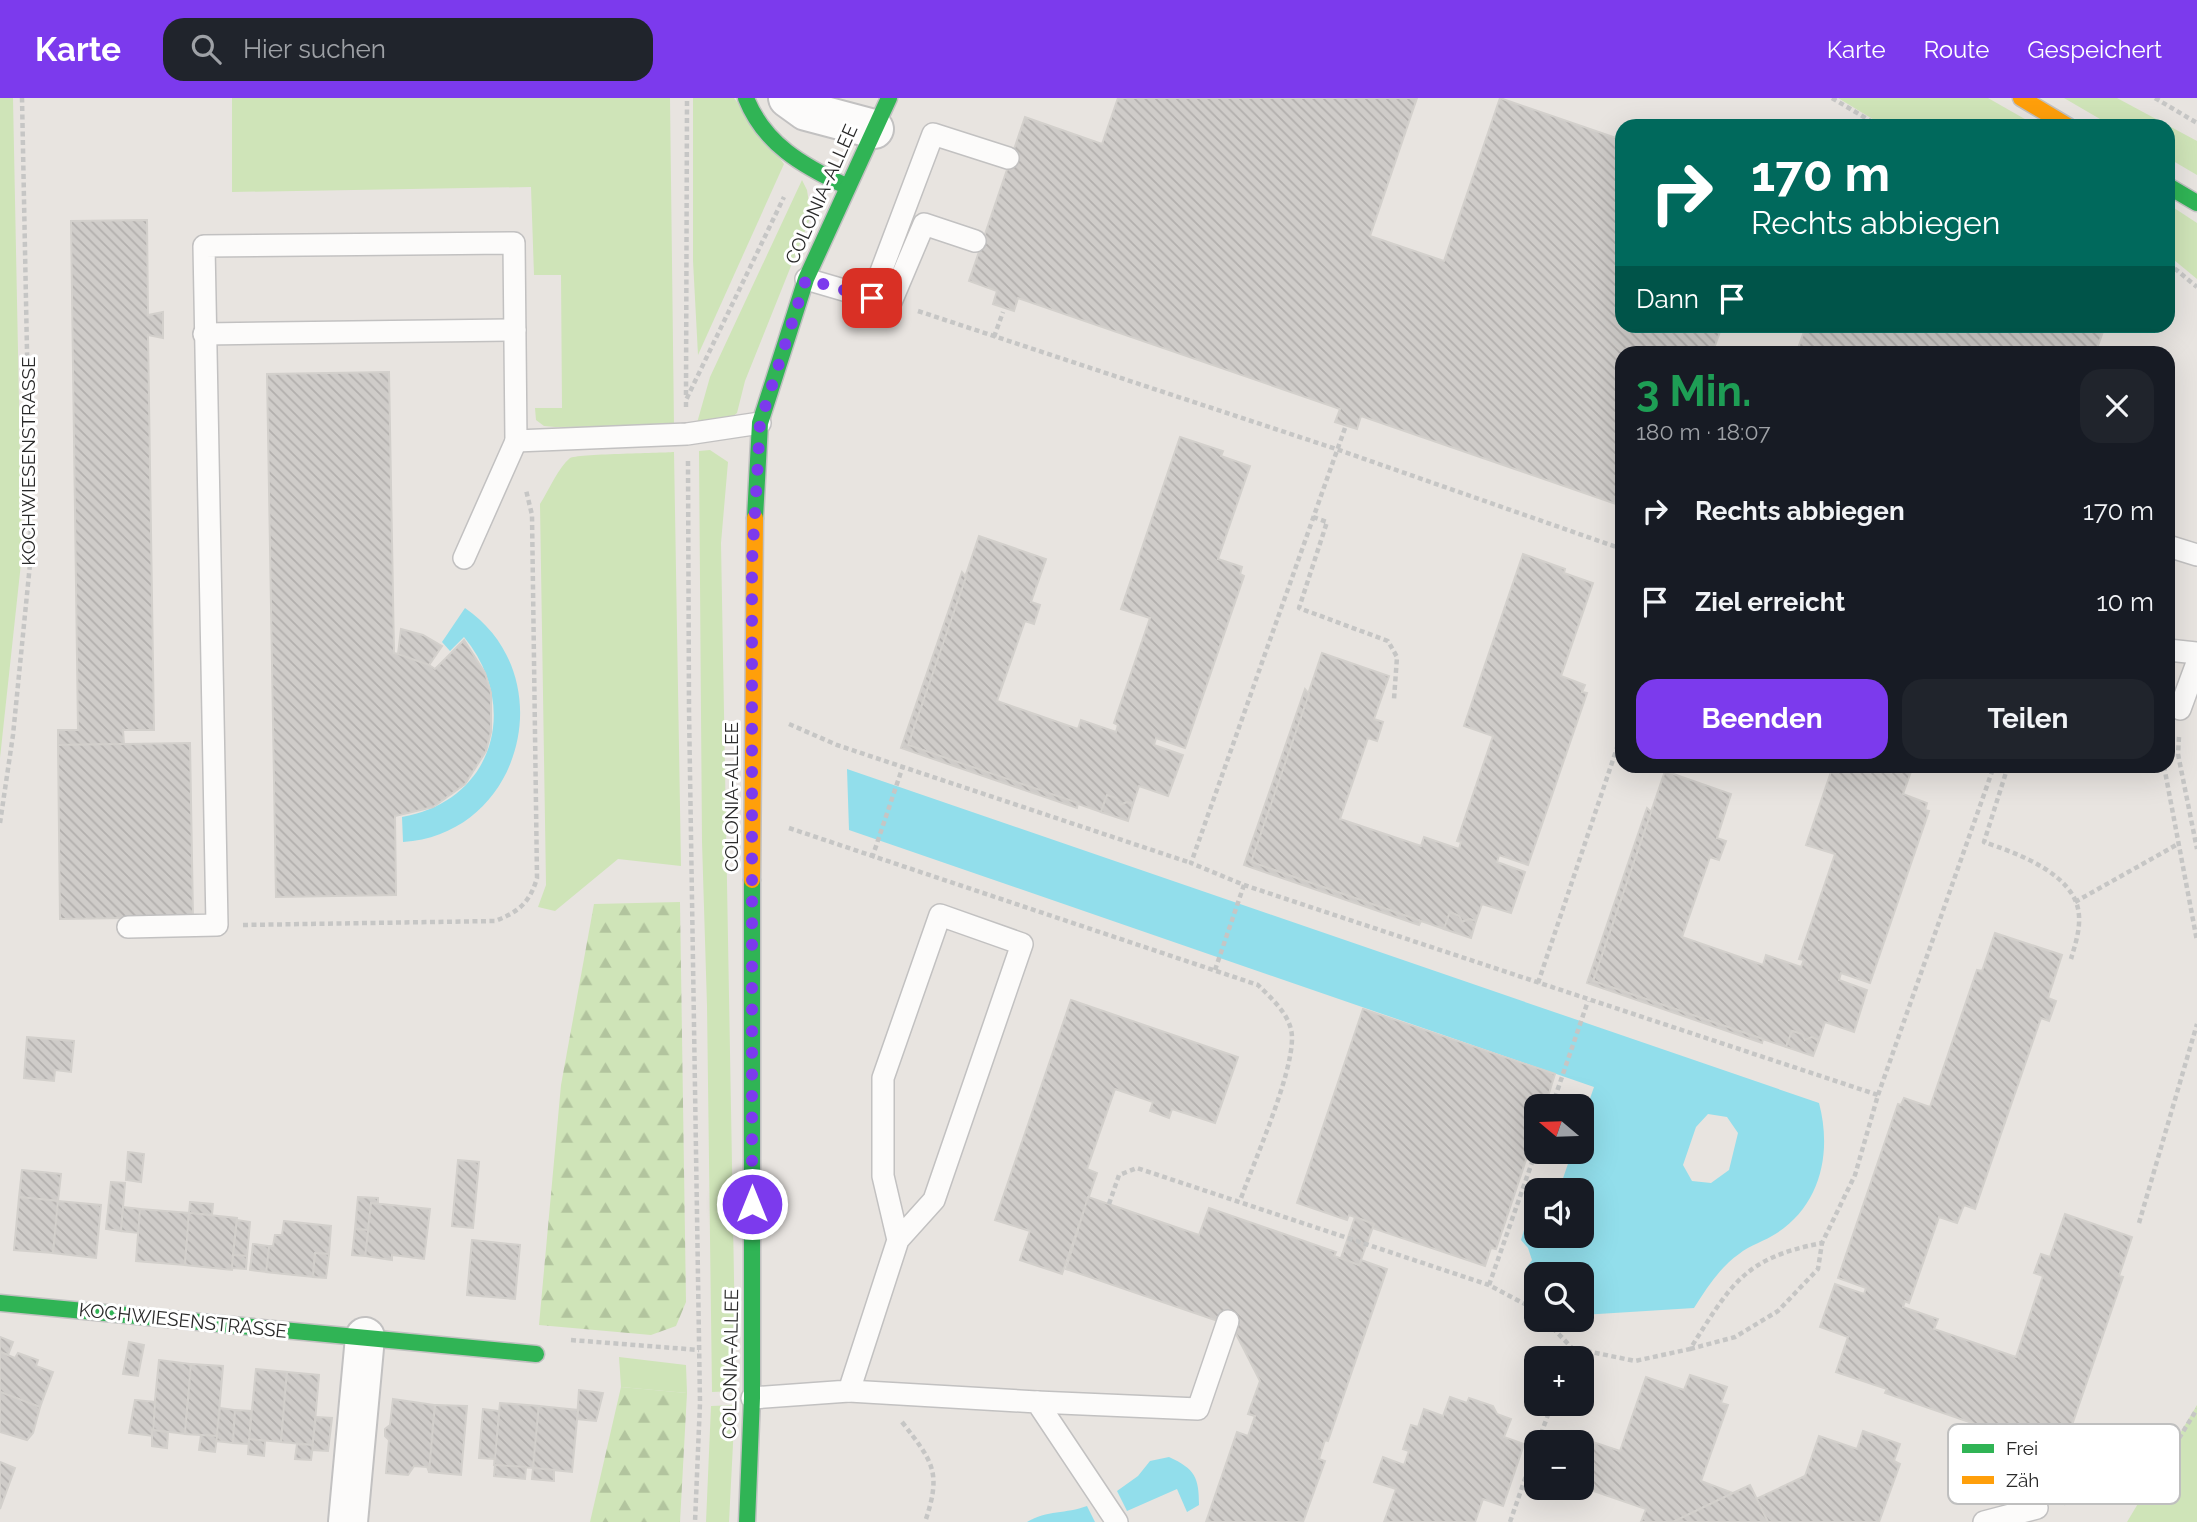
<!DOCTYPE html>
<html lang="de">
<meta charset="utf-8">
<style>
:root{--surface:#171b24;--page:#20242c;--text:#f1f3f6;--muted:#9ea1a6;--accent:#7c3aed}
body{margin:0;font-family:Raleway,sans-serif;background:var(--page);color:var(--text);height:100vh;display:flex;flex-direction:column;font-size:26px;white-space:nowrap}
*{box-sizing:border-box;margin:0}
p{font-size:23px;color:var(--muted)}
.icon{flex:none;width:38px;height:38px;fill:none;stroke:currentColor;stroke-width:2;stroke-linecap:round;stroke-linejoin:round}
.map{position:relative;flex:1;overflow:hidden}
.panel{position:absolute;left:1615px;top:248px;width:560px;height:427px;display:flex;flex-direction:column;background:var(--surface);border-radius:21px;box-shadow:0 7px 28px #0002}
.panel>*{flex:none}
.guide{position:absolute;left:1615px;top:21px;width:560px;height:214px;border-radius:21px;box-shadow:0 7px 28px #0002;background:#00695c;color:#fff;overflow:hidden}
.needle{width:46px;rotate:289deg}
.fabs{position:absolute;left:1524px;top:996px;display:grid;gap:14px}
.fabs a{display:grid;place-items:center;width:70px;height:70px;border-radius:14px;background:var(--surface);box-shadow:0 7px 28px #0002;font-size:35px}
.pin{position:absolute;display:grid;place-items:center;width:60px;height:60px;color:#fff;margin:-30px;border-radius:14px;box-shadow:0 4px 10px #0006}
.me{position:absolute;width:77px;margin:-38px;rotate:0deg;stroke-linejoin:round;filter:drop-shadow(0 0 5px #0008)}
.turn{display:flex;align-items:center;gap:24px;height:147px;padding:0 21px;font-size:32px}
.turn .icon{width:91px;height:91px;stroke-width:2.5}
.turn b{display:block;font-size:49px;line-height:60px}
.then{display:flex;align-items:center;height:66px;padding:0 21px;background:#0003;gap:14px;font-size:26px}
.round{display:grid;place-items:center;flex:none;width:74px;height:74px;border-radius:21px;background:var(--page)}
.overview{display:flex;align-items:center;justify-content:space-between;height:119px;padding:0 21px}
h1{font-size:42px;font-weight:700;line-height:52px;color:#1e9e55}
.action{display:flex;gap:14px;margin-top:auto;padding:14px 21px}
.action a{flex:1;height:80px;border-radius:21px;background:var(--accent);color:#fff;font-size:28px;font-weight:700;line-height:80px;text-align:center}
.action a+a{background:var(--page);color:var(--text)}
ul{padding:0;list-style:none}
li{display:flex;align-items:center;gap:21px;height:91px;padding:0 21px}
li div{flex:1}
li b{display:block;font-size:26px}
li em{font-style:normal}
header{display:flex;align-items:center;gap:42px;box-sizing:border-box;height:98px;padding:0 35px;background:var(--accent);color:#fff}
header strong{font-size:33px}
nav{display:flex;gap:38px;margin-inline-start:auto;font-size:24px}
.search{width:490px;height:63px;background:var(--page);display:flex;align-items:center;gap:18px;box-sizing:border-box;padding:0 24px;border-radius:21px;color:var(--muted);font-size:26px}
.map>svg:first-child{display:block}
</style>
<header>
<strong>Karte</strong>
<div class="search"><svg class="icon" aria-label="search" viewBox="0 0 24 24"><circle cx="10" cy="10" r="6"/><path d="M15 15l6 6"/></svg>Hier suchen</div>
<nav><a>Karte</a><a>Route</a><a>Gespeichert</a></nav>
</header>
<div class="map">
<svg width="2197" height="1424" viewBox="0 0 2197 1424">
<defs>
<pattern id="forest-firs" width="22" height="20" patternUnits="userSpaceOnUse" patternTransform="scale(1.75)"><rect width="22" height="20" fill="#cfe4b8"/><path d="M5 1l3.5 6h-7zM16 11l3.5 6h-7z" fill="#b2c49e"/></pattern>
<pattern id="building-back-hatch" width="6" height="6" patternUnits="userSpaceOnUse" patternTransform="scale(1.75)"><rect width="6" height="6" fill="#cfccc9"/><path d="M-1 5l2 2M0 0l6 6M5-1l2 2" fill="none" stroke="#b2afad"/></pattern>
</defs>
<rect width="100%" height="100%" fill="#e8e4e0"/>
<!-- grass -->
<g fill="#cfe4b8">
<path d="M0,0H13L22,456L0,660Z"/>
<path d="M232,0H670L674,328L555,329L544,328L536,322L535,310H562L561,177H534L531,89L232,94Z"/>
<path d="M693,0H734L784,66L698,257L693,163Z"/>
<path d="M1838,0H1988L2037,28H1884Z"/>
<path d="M2064,0H2117L2197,43V77L2168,60V28H2112Z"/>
<path d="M802,82L807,92L811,118L745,283L737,315L728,322L697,325L710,279Z"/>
<path d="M2168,106L2197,125V181L2168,157Z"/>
<path d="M710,352L728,364L721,445L736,1293L712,1294L707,908L702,744L699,353Z"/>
<path d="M674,354L681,768L618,761L555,813L538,809L546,787L540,406C549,392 558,370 570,360C576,356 660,355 674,354Z"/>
<path d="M619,1259L686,1267L687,1295L621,1289Z"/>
<path d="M735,1307L729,1424H706L711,1308Z"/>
<path d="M2197,1307V1424H2127Z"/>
</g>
<!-- forest -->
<g fill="url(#forest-firs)">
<path d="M680,804L686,1204L676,1228L651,1237L539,1227L561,987L594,806Z"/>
<path d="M621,1289L687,1295L680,1424H590Z"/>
</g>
<!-- water -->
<g fill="#92deeb" fill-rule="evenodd">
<path d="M465,510C563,577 523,736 403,744L402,719C494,703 521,608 464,539L450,553L442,544Z"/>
<path d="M847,671L1819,1005C1832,1054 1821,1106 1777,1135C1765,1143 1750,1147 1739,1156C1719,1170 1707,1190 1694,1210L1582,1217V1176H1536V1185L1525,1172L1532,1162L1528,1150L1521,1142L1527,1122L1536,1124V1138H1582V1092H1559L1572,1054H1582V1024L1594,989L849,732ZM1708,1016L1727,1019L1738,1035L1729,1072L1711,1085L1692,1083L1683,1067L1696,1029Z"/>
<path d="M1169,1359C1195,1371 1199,1379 1199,1407L1187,1414L1177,1391L1127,1413L1117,1393L1138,1378L1150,1363Z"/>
<path d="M1087,1408L1095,1424H1027C1047,1412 1066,1416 1087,1408Z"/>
</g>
<!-- building -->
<g fill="url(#building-back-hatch)" stroke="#d3d0cc" stroke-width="2">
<path d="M1118,0H1417L1370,138L1444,163L1500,0L1622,42V228H1722L1712,256H1622V408L1361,318L1357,331L1335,324L1340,311L1018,200L1014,213L993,206L997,193L969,183L1025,19L1102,46Z"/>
<path d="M147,122L148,217L163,214V240L148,237L154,632H123L124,646L58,647V632H78L71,123Z"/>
<path d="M1806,228H2105L2095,256H1796Z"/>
<path d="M389,274L394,555L420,561L435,571L464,542L485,575L491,595V634L486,653L465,686L433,709L395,718L396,797L276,799L267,276Z"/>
<path d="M1180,339L1223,353L1221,358L1250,368L1218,461L1242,469L1240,476L1244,478L1185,650L1156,640L1154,647L1183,657L1168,698L1139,688L1133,706L1127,704L1120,707L1116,700L1107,697L1101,714L908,647L979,438L1046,461L1031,504L1040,507L1034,526L1025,523L997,603L1078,631L1081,622L1116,634L1118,627L1114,625L1150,520L1121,511Z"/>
<path d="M1523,456L1565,471L1564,475L1593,485L1561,578L1585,587L1582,594L1587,595L1528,767L1499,757L1497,764L1525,774L1511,815L1482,806L1476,823L1469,821L1462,824L1459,818L1450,814L1444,831L1251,764L1322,555L1389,578L1374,621L1383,624L1377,643L1368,640L1340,721L1421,748L1424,739L1459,751L1461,744L1457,743L1493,638L1464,628Z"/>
<path d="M962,474L966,479L908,647L1078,705L1077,710L901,650Z"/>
<path d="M401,531L423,537L442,548L429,567L398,556Z"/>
<path d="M1305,591L1309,596L1251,764L1421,823L1419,827L1244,767Z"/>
<path d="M190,645L193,819L60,821L58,647Z"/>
<path d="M1833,668H1913L1903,696L1927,705L1925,712L1929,713L1870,885L1841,875L1839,882L1867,892L1854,934L1825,924L1819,942L1812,939L1805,942L1802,936L1792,933L1786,949L1593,883L1665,673L1731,696L1717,740L1726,743L1719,762L1710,759L1682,839L1763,867L1766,857L1801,869L1804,862L1799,861L1835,756L1806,747Z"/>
<path d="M1107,697L1116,700L1120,707L1127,704L1133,706L1128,723L1101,714Z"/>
<path d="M1647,710L1651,714L1593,883L1763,941L1762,945L1587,885Z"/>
<path d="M1450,814L1459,818L1462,824L1469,821L1476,823L1471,840L1444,831Z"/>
<path d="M1995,835L2062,857L2048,900L2056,903L2049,923L2041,920L1975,1111L1964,1107L1957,1125L1939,1119L1909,1205L1905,1203L1903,1209L1938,1221L1934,1231L2016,1259L2043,1178L2034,1175L2041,1156L2050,1159L2065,1116L2132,1139L2119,1178L2123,1179L2062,1356L1885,1295L1887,1291L1836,1274L1848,1239L1820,1229L1835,1186L1864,1196L1866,1190L1838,1180L1898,1006L1901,1007L1904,1000L1930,1009L1977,872L1982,873Z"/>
<path d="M1071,902L1238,959L1215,1025L1172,1011L1169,1020L1150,1013L1153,1004L1115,991L1087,1071L1097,1075L1062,1176L1020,1162L1030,1133L995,1122Z"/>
<path d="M1363,911L1555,976L1545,1008H1536V1032L1496,1151L1491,1150L1485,1168L1372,1130L1374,1126L1349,1117L1347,1122L1297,1105Z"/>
<path d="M1792,933L1802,936L1805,942L1812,939L1819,942L1813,958L1786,949Z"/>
<path d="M27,939L74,943L71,974L55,972L54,983L24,980Z"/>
<path d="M128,1054L144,1056L141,1084L126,1082Z"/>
<path d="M458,1062L479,1064L473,1130L452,1128Z"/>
<path d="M22,1072L61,1076L58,1103L19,1099Z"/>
<path d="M111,1084L125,1085L121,1133L106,1131Z"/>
<path d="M19,1099L58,1103L53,1155L14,1152Z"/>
<path d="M358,1099L378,1100V1106L371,1105L368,1132L355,1131Z"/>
<path d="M1088,1099L1199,1137L1209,1110L1336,1154L1334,1158L1359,1167L1361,1162L1387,1171L1328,1343L1325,1342L1319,1361L1325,1363L1303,1424H1206L1237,1334L1248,1338L1255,1318L1248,1316L1260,1283L1235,1234L1238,1227L1220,1220L1218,1223L1066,1171Z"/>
<path d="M58,1103L101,1107L96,1160L53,1155Z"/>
<path d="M190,1104L213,1106L212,1117L189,1115Z"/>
<path d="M371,1105L430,1111L424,1161L392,1157V1162L365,1158Z"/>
<path d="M123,1109L140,1111L139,1135L121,1133Z"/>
<path d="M140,1111L189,1115L185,1167L136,1163Z"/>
<path d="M189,1115L237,1120L232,1172L185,1167Z"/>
<path d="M1355,1119L1374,1126L1359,1167L1341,1160Z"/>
<path d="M237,1122L250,1124L247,1158L233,1157Z"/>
<path d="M284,1123L331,1128L329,1156L315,1155L313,1179L266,1174L269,1148H273L275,1137H282Z"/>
<path d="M355,1131L368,1132L365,1158L352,1157Z"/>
<path d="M472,1142L520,1147L515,1201L467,1197Z"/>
<path d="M253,1146L269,1148L266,1174L250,1172Z"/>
<path d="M315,1155L329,1156L326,1180L313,1179Z"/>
<path d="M233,1157L247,1158L246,1171L232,1170Z"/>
<path d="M0,1239L13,1244L8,1257L0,1254Z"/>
<path d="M129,1244L144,1247L138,1278L123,1276Z"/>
<path d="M0,1254L15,1260L18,1255L38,1262L36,1268L53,1274L40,1309L0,1294Z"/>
<path d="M159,1262L191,1266L185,1336L152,1332Z"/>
<path d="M191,1266L223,1268L217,1338L185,1336Z"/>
<path d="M256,1271L287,1274L281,1344L249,1341Z"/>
<path d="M287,1274L319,1277L313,1347L281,1344Z"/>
<path d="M1690,1277L1727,1289L1721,1305L1728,1307L1701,1383L1733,1395L1673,1424H1641L1646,1411L1582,1389V1367L1590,1343L1620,1353L1646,1279L1684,1292Z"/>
<path d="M579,1292L603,1295L596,1323L577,1321Z"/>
<path d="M0,1294L40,1309L33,1335L27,1342L0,1334Z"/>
<path d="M1450,1299L1467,1305L1469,1300L1493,1308L1497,1316L1511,1321L1504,1339L1524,1346L1503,1408L1483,1401L1475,1424H1384L1396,1391L1374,1384L1383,1359L1404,1367L1409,1353L1403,1351L1411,1327L1418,1329L1424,1311L1443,1318Z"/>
<path d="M393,1301L435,1307L429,1374L427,1369L414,1368L408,1377L386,1375L389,1342L385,1338V1331L390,1327Z"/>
<path d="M135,1302L155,1304L153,1338L129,1335Z"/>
<path d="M500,1305L539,1308L533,1370L494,1367Z"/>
<path d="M435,1307L467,1308L461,1377L429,1374Z"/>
<path d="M539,1308L578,1312L572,1374L533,1370Z"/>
<path d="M220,1310L235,1312L233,1345L216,1343Z"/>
<path d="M483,1311L499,1313L495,1361L479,1360Z"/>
<path d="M235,1312L251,1313L249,1346L233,1345Z"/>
<path d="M316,1319L332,1320L328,1353L312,1352Z"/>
<path d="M152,1332L168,1334L167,1350L152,1348Z"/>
<path d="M1863,1333L1900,1346L1894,1363L1900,1366L1879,1424H1768L1756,1401L1805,1378L1819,1338L1857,1351Z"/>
<path d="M201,1337L217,1338L215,1354L199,1352Z"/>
<path d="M249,1341L265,1343L264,1358L248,1356Z"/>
<path d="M297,1346L313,1347L311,1362L295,1361Z"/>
<path d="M0,1364L15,1370L0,1411Z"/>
<path d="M495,1367L526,1369L525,1381L494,1378Z"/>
<path d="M533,1370L554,1372V1383L532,1381Z"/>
<path d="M1750,1387L1768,1424H1673L1733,1395Z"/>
</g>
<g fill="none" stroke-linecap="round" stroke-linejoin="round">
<defs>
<g id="lane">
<path d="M806,181L871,200L933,36L1008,60"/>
<path d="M871,200L891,204L924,126L975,143"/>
<path d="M204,236L515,232"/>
<path d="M2168,448L2197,457"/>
<path d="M464,460L516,343"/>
<path d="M2168,552L2197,555"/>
<path d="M2180,611L2197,565"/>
<path d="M128,829L217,827L204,148L514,145L516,343L687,336L760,325"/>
<path d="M849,1293L1037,1304L1117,1424"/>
<path d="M752,1300L849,1293L898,1142L883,1078V980L940,817L1022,846L934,1102L898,1142"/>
<path d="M1037,1304L1198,1311L1228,1223"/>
<path d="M1984,1424L2037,1410"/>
</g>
<g id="street">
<path d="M788,0L806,13L874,31"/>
<path d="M348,1424L365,1239"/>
</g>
<g id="fast">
<path d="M746,0C764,46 803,68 846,88"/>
<path d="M2168,88L2197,105"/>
<path d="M755,420L760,325L806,181L889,0"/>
<path d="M0,1205L536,1256"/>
<path d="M747,1424L752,1300V782"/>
</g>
<g id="slow">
<path d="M2021,0L2068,28"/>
<path d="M752,782L755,420"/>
</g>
</defs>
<!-- lane casing -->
<use href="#lane" stroke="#c2c1c1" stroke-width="24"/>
<!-- street casing -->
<use href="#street" stroke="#c2c1c1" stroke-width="42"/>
<!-- fast casing -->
<use href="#fast" stroke="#c2c1c1" stroke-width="19"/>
<!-- slow casing -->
<use href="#slow" stroke="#c2c1c1" stroke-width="19"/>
<!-- path -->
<g stroke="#c6c6c5" stroke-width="4.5" stroke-dasharray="5 3.5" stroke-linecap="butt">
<path d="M1832,0L1879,28"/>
<path d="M2155,0L2197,25"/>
<path d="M2168,165L2197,189"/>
<path d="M918,213L1336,351L1622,451"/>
<path d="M994,239L1003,214"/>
<path d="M686,297L687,0"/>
<path d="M686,309V302L784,99"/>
<path d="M1345,330L1191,765L1244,787L1878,997L1855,1077L1822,1145C1743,1160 1731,1187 1690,1251L1635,1263L1572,1250L1545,1222"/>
<path d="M688,363L689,612L700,1305L695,1424"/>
<path d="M1313,419L1327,424L1299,510L1388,543L1397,559L1394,601"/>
<path d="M789,626L837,647L1191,765"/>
<path d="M2179,639L2178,656L2197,751"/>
<path d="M2008,668L1984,744C2016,755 2077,776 2079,818C2080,833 2075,847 2071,861"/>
<path d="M2164,668L2197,843"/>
<path d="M0,725L13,637L31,456L22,0"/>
<path d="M789,730L1258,887C1272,901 1292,918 1292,940C1292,979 1254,1063 1240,1103"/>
<path d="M872,760L903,668"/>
<path d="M2075,804L2178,746"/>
<path d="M243,827L495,823C519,814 530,804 537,780L532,417L526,392"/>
<path d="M1215,872L1244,787"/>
<path d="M1538,885L1622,635"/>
<path d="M1878,997L1994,668"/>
<path d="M1552,1008L1588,903"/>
<path d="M1109,1106L1119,1077L1137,1070L1489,1187L1536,1212"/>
<path d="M2139,1125L2197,926"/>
<path d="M1489,1187L1536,1053"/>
<path d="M571,1242L699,1252"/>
<path d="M1690,1251L1735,1239L1778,1213L1818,1171L1822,1145"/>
<path d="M1568,1260L1572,1250"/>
<path d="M902,1324C933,1364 942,1374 925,1424"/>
<path d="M1538,1344L1552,1306"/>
<path d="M2064,1405L2094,1399L2168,1358L2197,1311"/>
<path d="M1510,1424L1536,1349"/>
</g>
<!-- lane -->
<use href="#lane" stroke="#fcfbfa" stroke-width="21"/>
<!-- street -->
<use href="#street" stroke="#fcfbfa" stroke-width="38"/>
<!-- fast -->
<use href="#fast" stroke="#30b455" stroke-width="16"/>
<!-- slow -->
<use href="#slow" stroke="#ff9f0a" stroke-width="16"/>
</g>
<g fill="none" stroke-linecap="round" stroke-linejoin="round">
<!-- route -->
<path stroke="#7c3aed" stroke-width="12" stroke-dasharray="0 21.6" d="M752,1106V464L757,380L760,325L806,181L872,200"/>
</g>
<g text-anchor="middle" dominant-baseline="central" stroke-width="6" stroke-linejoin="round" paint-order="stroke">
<!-- street labels -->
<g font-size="19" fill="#2a2a2a" stroke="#fff">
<text transform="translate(821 96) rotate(-66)">COLONIA-ALLEE</text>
<text transform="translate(28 363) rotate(-90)">KOCHWIESENSTRASSE</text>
<text transform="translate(731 699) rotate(-90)">COLONIA-ALLEE</text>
<text transform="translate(183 1222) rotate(6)">KOCHWIESENSTRASSE</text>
<text transform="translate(730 1266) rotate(-89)">COLONIA-ALLEE</text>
</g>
</g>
<!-- legend -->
<rect x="1948" y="1326" width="232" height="80" rx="10" fill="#fff" stroke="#bfbfbf" stroke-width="2"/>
<rect x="1962" y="1346" width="32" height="9" fill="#30b455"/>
<rect x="1962" y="1378" width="32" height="8" fill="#ff9f0a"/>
<g font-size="19" fill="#2a2a2a">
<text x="2006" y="1357">Frei</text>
<text x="2006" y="1389">Zäh</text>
</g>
</svg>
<div class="fabs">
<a><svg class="needle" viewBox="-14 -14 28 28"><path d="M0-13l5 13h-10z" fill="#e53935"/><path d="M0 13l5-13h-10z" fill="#9ea1a6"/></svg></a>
<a><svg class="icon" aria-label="sound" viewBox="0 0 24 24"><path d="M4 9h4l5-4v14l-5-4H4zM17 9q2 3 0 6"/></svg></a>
<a><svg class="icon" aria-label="search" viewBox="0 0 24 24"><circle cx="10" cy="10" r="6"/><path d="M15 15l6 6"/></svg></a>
<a>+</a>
<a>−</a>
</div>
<div class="pin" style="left:872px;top:200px;background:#d93025"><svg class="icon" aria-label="arrive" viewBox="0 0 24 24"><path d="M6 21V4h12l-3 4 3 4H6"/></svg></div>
<svg class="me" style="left:752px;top:1106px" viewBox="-20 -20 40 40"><circle r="17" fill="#7c3aed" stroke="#fff" stroke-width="3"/><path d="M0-11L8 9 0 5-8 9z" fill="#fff"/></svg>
<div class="guide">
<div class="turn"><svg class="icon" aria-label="right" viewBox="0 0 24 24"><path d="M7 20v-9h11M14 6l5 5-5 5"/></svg><div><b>170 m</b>Rechts abbiegen</div></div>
<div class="then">Dann<svg class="icon" aria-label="arrive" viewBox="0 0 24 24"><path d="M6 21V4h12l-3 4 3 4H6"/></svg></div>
</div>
<section class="panel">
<div class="overview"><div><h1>3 Min.</h1><p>180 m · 18:07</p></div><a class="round"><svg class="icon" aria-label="close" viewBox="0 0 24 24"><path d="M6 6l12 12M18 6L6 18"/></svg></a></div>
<ul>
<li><svg class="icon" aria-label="right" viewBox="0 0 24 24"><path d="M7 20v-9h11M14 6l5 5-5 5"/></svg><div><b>Rechts abbiegen</b></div><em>170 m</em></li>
<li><svg class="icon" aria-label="arrive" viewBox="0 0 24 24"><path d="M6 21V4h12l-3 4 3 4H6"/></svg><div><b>Ziel erreicht</b></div><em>10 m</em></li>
</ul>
<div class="action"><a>Beenden</a><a>Teilen</a></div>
</section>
</div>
